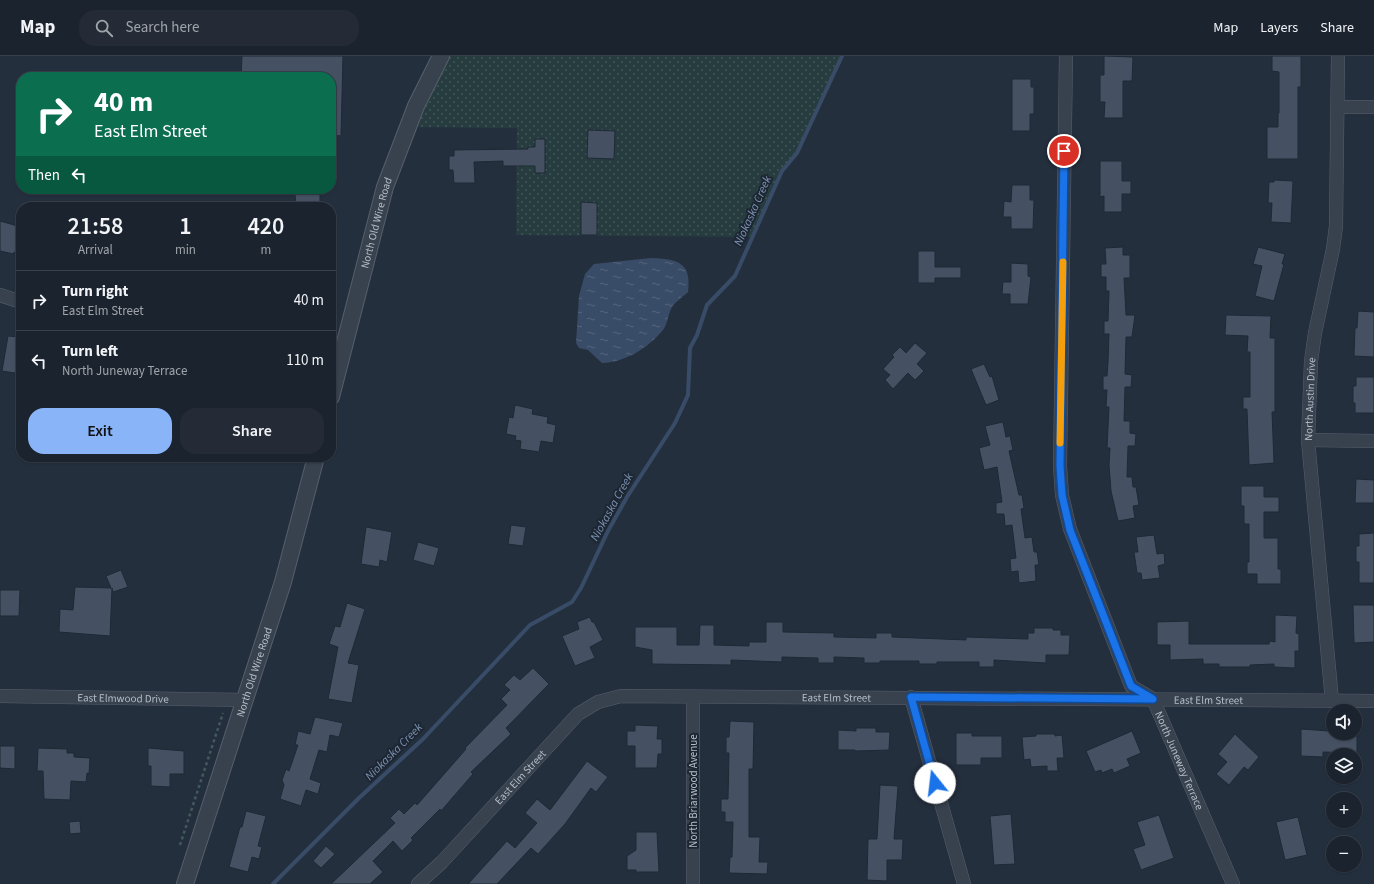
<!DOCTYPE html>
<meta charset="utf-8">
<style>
:root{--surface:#1b232e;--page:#242b36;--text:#f1f3f6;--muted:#a0a4aa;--line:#39404a;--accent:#8ab4f8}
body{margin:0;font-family:"Source Sans 3",sans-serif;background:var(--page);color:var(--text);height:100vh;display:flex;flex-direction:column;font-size:15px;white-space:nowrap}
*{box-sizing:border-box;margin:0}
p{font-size:13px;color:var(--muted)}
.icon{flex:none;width:22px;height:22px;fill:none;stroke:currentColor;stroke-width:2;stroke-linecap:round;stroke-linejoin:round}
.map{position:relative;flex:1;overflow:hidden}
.sheet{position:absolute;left:16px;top:146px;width:320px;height:260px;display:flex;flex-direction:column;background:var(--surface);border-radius:16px;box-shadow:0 1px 3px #0004,0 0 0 1px var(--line)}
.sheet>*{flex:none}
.guide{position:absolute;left:16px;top:16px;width:320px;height:122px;border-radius:16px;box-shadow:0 1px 3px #0004,0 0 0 1px var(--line);background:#0b6e4f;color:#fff;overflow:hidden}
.fabs{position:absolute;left:1326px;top:648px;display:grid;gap:8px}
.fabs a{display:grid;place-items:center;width:36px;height:36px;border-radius:50%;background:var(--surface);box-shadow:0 1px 3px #0004,0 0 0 1px var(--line);font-size:20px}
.pin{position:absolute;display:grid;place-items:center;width:34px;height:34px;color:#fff;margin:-17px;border:2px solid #fff;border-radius:50%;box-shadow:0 1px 4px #0007}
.me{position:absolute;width:44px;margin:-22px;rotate:344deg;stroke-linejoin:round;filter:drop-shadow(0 0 3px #0008)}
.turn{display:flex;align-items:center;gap:14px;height:84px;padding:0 12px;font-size:18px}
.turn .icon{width:52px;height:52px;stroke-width:2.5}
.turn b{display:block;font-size:28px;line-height:34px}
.then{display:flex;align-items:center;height:38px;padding:0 12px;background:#0003;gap:8px;font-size:15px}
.eta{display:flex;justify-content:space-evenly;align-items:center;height:68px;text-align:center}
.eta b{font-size:24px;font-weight:600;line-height:28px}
.cta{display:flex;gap:8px;margin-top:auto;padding:8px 12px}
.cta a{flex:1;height:46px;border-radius:16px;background:var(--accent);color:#111;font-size:16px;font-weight:600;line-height:46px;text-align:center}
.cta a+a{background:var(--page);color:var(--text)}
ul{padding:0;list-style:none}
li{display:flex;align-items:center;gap:12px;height:60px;padding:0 12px;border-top:1px solid var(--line)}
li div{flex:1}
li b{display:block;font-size:15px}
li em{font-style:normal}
header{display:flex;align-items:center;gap:24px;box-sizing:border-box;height:56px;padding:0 20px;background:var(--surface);border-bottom:1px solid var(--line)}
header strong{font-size:19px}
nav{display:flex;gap:22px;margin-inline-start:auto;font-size:14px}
.search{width:280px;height:36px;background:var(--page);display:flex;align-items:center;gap:10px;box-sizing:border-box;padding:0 14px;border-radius:16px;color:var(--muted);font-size:15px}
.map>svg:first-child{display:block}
</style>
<header>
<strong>Map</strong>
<div class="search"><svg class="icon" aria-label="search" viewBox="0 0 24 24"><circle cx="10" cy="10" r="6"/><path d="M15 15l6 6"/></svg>Search here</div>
<nav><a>Map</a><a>Layers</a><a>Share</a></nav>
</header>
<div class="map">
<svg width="1374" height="828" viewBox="0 0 1374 828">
<defs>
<pattern id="grass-dots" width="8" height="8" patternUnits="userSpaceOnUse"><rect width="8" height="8" fill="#263c3f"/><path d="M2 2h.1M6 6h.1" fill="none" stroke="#435659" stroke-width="1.8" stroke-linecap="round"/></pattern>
<pattern id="water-ripples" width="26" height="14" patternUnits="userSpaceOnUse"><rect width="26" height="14" fill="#394c67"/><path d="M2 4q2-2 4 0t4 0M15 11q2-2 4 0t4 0" fill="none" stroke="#53647b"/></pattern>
</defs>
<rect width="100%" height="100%" fill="#242f3e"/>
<!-- grass -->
<path fill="url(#grass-dots)" d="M441,0H842L797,97L782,115L752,181L516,179L517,72L408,71Z"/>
<!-- water -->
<path fill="url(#water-ripples)" d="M651,202C677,203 692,206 688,236C683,241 676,245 672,251C668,258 668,267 663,274C648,292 626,306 602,307L588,294L579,292L576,287L579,240L585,218L594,208Z"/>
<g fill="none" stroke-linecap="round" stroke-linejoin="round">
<!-- stream -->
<path stroke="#394c67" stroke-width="4" d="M273,828L359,742L423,683L530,569L572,546L581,532L608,475L627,441L675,367L688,339L690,292L697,279L707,249L735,220L782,115L797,97L842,0"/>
</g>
<!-- building -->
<g fill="#455162" stroke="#1f2835">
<path d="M242,0H343L341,80L331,79V21H241Z"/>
<path d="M1104,0L1133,1L1132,25H1123V62H1104L1105,46H1100V19H1104Z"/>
<path d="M1272,0H1301V31H1298V103H1267V71H1278V57H1279V16L1272,15Z"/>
<path d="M1012,23H1031V31H1034V58H1030V75H1012Z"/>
<path d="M588,74L615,75L614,103L587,102Z"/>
<path d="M535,83H545V117H535V110H503V105L474,106L475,127H454L453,114H449V100H454V94L528,93V91H535Z"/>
<path d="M1100,105H1122V125H1131V138H1122V156H1104V140L1100,141Z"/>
<path d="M1274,124L1293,125L1291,167L1271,166L1272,147H1268L1269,126H1274Z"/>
<path d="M1012,129H1030V144H1034L1033,173H1011V161H1003L1004,145L1011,146Z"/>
<path d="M299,136H320V151H296L295,138H299Z"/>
<path d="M581,146L597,147V179H581Z"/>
<path d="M0,165L21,171V198L14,196V198L0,195Z"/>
<path d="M1123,191V199H1130V222H1124L1126,259H1135L1132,281H1126L1125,318L1132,319L1131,331H1125L1124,365H1130V377L1136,378L1135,390H1128L1127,421H1132L1133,431H1136L1139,449L1133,450L1135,462L1118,465L1111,435L1109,409L1110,392H1107L1109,351H1106L1107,334H1103V320H1107L1108,306L1109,278H1104V265H1108L1109,235H1106V221H1101V208H1106L1105,192Z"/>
<path d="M1258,191L1285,198L1282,208H1284L1274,245L1255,240L1262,210L1253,208Z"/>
<path d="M918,195H935V211H961V222H935V227H918Z"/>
<path d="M1011,207L1028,208V220L1031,221L1028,248H1010V238H1002L1003,226H1011Z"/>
<path d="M1358,255L1374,256V301L1354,300L1355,272H1357Z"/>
<path d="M1226,259L1271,260L1270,282H1275V356H1272L1274,407L1249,409L1247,353H1243V341H1250V296H1247L1248,280L1225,279Z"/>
<path d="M8,280L21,281V318L2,315Z"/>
<path d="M915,287L927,297L917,308L924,315L915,324L908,317L893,333L885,324L890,319L883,313L894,301L892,299L900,291L906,297Z"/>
<path d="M984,308L990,321L992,320L999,344L986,349L971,313Z"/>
<path d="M1356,321H1374V357H1355V347H1353V330H1356Z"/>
<path d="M515,349L533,353L532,358L548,361L547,367L556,369L553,387L541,385L539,396L520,393L521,385L515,384L516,380L506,378L509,361L513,362Z"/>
<path d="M1003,366L1006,381L1010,380L1013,394L1009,395L1019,439H1022L1024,452L1021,453L1025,482L1032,481L1034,496H1037L1039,509H1035L1036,525L1019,527L1018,515L1011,516L1010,503L1016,502L1012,469L1005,470L1004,458H996V447L1002,446L997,411L984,414L979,392L990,389L985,370Z"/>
<path d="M1356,423L1374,424V447H1355Z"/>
<path d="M1241,430H1264V441H1279V456H1264V482H1278V513H1281V528H1257V518H1247V506H1249V468H1244V450H1241Z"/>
<path d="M511,469L526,471L523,490L508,488Z"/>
<path d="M366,471L392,476L387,506L380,504L379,511L361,508Z"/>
<path d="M1374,477V527H1359V506H1356V490H1359V478Z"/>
<path d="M1154,479L1157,498L1164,497L1165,508L1158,510L1160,522L1142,524L1141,517H1137L1134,496H1138L1136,481Z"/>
<path d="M418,486L439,492L434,510L413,504Z"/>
<path d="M121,514L128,531L113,536L112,532L110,580L59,576L60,553L73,554L75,531L111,532L106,520Z"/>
<path d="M0,534H20L19,560H0Z"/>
<path d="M347,547L365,553L348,607L359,609L352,647L328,643L338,591L329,588L335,570L340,571Z"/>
<path d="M1353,549H1373L1374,550V586L1354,587Z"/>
<path d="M1275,559L1297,560L1296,577L1299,578V595H1295V612L1274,611V608L1250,609V611H1219V608H1203V603L1170,604V589H1157V566L1189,565V588H1269L1270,585L1275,586Z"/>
<path d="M590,561L592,566H594L603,584L590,591L595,602L575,610L562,580L579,573L577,566Z"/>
<path d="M766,566H783V576L834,577V581L876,582V577H892V581L966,584V581L1028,583V577H1034V572H1053V574H1061V579H1070L1069,599H1046V607L994,604V611H979V606H937V608H919V605H880V607H864V602L834,601V607H818V602L782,601V606L731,604V609L652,608V594L635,591V571H677V589H699L700,569H714V589L749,590V586H766Z"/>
<path d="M533,612L549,628L506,672L511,678L471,716L473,718L441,755L440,753L411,782L413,784L402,795L393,785L373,805L383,816L370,828H331L395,767L390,762L399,753L404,758L415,747L417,749L466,693L465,692L507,649L501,643L510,634L504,629L514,619L520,624Z"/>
<path d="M315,661L343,667L339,681L330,679L327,696L319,694L310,723L321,727L318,738L306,734L301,750L280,743L284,729L282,724L286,713L289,715L298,689H295L298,675L310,678Z"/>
<path d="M730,665L754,666L753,713H749V781H760L759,806H768L767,818L729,817L730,801H732L733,766H725V756H721V743H728L729,697H726V681H729Z"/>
<path d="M635,669L658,670L657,683H662V698H658L657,712H635V690H627V675H635Z"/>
<path d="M856,672H876V676H890L889,694L855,695V694H838V674L856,675Z"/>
<path d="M1301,673L1357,677V697L1323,696V701L1301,700Z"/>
<path d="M1132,675L1141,697L1127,703L1130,710L1114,717L1112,713L1102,717L1101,714L1095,716L1086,695Z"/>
<path d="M956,677H972V680H1002V702H981V709H956Z"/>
<path d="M1036,678H1055V680L1062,679L1064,702H1057L1058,715H1047V710L1031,711L1030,703L1024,704L1022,681L1036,680Z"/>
<path d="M1235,678L1259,701L1248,714L1244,711L1229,729L1216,718L1227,706L1218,698Z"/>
<path d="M0,690H15V713L0,712Z"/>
<path d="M38,692L67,693V697H74V701L90,702L89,718L87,717L86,726L71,725L70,744L44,743L43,715H37Z"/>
<path d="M148,692L184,695V718H170V731L151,730V710H148Z"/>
<path d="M587,705L608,721L596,736L591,732L565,768L538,798L531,792L497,828H468L507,785L515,792L537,767L525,757L537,743L550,754Z"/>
<path d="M880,729L898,730L894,783H903L902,804H887V825L867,824L868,783H877Z"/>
<path d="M246,755L266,760L258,790L262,791L259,803L252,801L248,816L229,811L240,771H242Z"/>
<path d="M1011,758L1015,808L994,809L990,760Z"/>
<path d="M1159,759L1174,802L1141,814L1133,793L1145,789L1137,766Z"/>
<path d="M1298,761L1307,799L1285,804L1276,766Z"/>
<path d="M80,765L81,777L70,778L69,766Z"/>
<path d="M636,776H657L659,816H636V814H627V800L636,794Z"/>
<path d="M326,790L335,798L321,812L313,805Z"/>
</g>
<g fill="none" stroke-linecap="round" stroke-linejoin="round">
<defs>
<g id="minor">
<path id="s1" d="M1066,0L1060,410L1062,439L1070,473L1131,630L1153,643L1233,828"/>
<path d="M1338,51H1374"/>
<path d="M0,239L21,246"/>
<path d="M1308,384L1374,385"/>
<path id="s2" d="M0,640L245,644"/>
<path d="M693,641V828"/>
<path d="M911,641L964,828"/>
<path id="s3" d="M1332,645L1308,384L1311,305L1315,277L1333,193L1336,170L1338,0"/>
<path id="s4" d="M418,828L442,806L578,658L598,646L621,640L1374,645"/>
</g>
<g id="tertiary">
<path id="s5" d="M331,341L385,131L416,50L441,0"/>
<path id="s6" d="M185,828L283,526L316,401"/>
</g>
</defs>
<!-- minor casing -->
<use href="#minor" stroke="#565f6c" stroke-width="14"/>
<!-- tertiary casing -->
<use href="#tertiary" stroke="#565f6c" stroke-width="18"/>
<!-- path -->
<path stroke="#44595c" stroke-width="2.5" stroke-dasharray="3 3" stroke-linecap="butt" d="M180,789L223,657"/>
<!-- minor -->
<use href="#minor" stroke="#38414e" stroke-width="13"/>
<!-- tertiary -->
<use href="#tertiary" stroke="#38414e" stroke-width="16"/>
</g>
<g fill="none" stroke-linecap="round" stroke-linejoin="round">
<defs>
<path id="route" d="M935,727L911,641L1153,643L1131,630L1070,474L1062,439L1060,410L1064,95"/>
</defs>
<!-- route casing -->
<use href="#route" stroke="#114b97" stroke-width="10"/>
<!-- route -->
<use href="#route" stroke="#1a73e8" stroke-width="7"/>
<!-- slow -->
<path stroke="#f59e0b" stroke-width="7" d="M1060,387L1063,206"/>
</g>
<g text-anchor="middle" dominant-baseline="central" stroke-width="4" stroke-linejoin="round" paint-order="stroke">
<!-- street labels -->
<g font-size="11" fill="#b4bcc9" stroke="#1d2633">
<text stroke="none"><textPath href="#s5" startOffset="180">North Old Wire Road</textPath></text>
<text stroke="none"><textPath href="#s3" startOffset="303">North Austin Drive</textPath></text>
<text stroke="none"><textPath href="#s6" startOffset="223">North Old Wire Road</textPath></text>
<text stroke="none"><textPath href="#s4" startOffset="496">East Elm Street</textPath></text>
<text stroke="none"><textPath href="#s2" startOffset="123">East Elmwood Drive</textPath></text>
<text stroke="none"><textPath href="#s4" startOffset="868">East Elm Street</textPath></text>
<text stroke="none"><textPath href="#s1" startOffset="735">North Juneway Terrace</textPath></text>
<text stroke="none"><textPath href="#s4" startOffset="148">East Elm Street</textPath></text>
<text transform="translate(693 735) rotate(-90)">North Briarwood Avenue</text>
</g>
<!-- water labels -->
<g font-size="12" font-style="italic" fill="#7c92b1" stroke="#1d2633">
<text transform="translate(753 155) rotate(-66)">Niokaska Creek</text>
<text transform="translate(612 451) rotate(-61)">Niokaska Creek</text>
<text transform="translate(394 696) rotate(-45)">Niokaska Creek</text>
</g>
</g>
</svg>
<div class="fabs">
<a><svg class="icon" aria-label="sound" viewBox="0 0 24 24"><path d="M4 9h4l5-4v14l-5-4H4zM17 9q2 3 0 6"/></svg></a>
<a><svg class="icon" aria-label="layers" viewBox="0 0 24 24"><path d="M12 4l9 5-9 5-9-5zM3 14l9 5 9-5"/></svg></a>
<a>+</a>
<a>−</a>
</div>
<div class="pin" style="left:1064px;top:95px;background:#d93025"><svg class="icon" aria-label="arrive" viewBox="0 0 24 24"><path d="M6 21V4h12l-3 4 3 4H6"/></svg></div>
<svg class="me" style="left:935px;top:727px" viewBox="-20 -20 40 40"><circle r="19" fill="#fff"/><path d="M0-13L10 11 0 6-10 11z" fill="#1a73e8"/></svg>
<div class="guide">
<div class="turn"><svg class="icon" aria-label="right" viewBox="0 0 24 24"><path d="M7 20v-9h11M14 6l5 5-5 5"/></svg><div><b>40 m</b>East Elm Street</div></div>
<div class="then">Then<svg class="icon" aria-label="left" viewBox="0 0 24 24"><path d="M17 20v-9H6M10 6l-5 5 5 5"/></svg></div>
</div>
<section class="sheet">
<div class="eta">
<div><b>21:58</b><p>Arrival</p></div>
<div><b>1</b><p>min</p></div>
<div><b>420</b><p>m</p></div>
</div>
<ul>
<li><svg class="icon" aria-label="right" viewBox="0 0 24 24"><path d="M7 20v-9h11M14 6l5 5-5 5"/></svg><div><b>Turn right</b><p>East Elm Street</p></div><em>40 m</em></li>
<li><svg class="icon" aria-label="left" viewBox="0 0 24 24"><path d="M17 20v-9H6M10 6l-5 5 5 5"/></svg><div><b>Turn left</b><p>North Juneway Terrace</p></div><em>110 m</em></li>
</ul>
<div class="cta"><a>Exit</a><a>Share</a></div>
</section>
</div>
